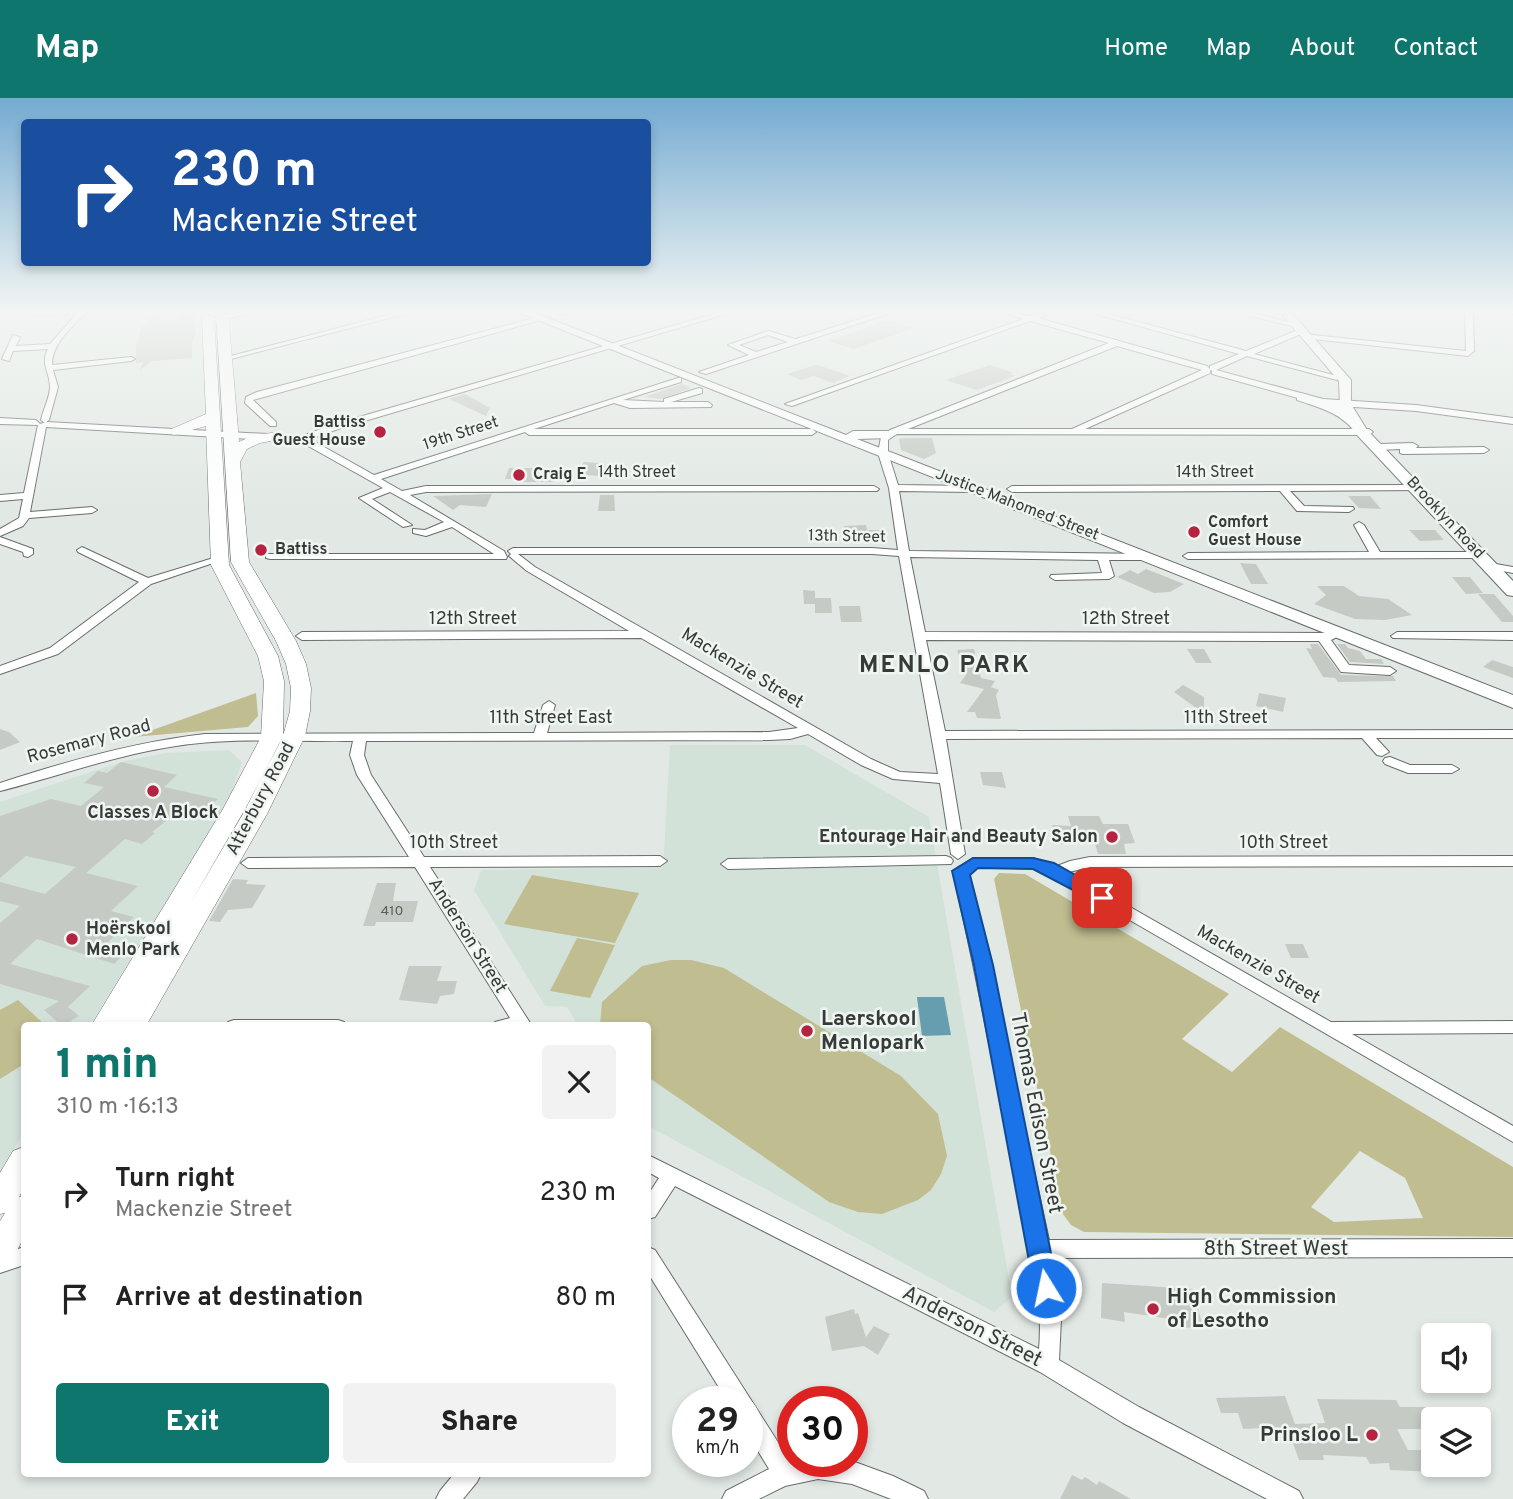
<!DOCTYPE html>
<meta charset="utf-8">
<style>
:root{--surface:#fff;--page:#f2f2f2;--text:#222;--muted:#767676;--accent:#0f766e}
body{margin:0;font-family:Overpass,sans-serif;background:var(--page);color:var(--text);height:100vh;display:flex;flex-direction:column;font-size:26px;white-space:nowrap}
*{box-sizing:border-box;margin:0}
p{font-size:23px;color:var(--muted)}
.icon{flex:none;width:38px;height:38px;fill:none;stroke:currentColor;stroke-width:2;stroke-linecap:round;stroke-linejoin:round}
.map{position:relative;flex:1;overflow:hidden}
.panel{position:absolute;left:21px;top:924px;width:630px;height:455px;display:flex;flex-direction:column;background:var(--surface);border-radius:7px;box-shadow:0 4px 10px #0003}
.panel>*{flex:none}
.hud{position:absolute;left:21px;top:21px;width:630px;height:147px;border-radius:7px;box-shadow:0 4px 10px #0003;background:#1a4fa0;color:#fff;overflow:hidden}
.tools{position:absolute;left:1421px;top:1225px;display:grid;gap:14px}
.tools a{display:grid;place-items:center;width:70px;height:70px;border-radius:7px;background:var(--surface);box-shadow:0 4px 10px #0003;font-size:35px}
.speed{position:absolute;left:672px;top:1288px;display:flex;gap:14px;font-size:35px;font-weight:700;text-align:center}
.speed>*{display:grid;place-content:center;width:91px;height:91px;border-radius:50%;background:var(--surface);box-shadow:0 4px 10px #0003;line-height:1}
.speed small{font-size:18px;font-weight:400}
.speed .limit{border:10px solid #d22;background:#fff;color:#111}
.pin{position:absolute;display:grid;place-items:center;width:60px;height:60px;color:#fff;margin:-30px;border-radius:14px;box-shadow:0 4px 10px #0006}
.me{position:absolute;width:77px;margin:-38px;rotate:350deg;stroke-linejoin:round;filter:drop-shadow(0 0 5px #0008)}
.turn{display:flex;align-items:center;gap:24px;height:147px;padding:0 35px;font-size:32px}
.turn .icon{width:91px;height:91px;stroke-width:2.5}
.turn b{display:block;font-size:49px;line-height:60px}
.round{display:grid;place-items:center;flex:none;width:74px;height:74px;border-radius:7px;background:var(--page)}
.headline{display:flex;align-items:center;justify-content:space-between;height:119px;padding:0 35px}
h1{font-size:42px;font-weight:800;line-height:52px;color:var(--accent)}
.action{display:flex;gap:14px;margin-top:auto;padding:14px 35px}
.action a{flex:1;height:80px;border-radius:7px;background:var(--accent);color:#fff;font-size:28px;font-weight:800;line-height:80px;text-align:center}
.action a+a{background:var(--page);color:var(--text)}
ul{padding:0;list-style:none}
li{display:flex;align-items:center;gap:21px;height:105px;padding:0 35px}
li div{flex:1}
li b{display:block;font-size:26px}
li em{font-style:normal}
header{display:flex;align-items:center;gap:42px;box-sizing:border-box;height:98px;padding:0 35px;background:var(--accent);color:#fff}
header strong{font-size:33px}
nav{display:flex;gap:38px;margin-inline-start:auto;font-size:24px}
.map>svg:first-child{display:block}
</style>
<header>
<strong>Map</strong>
<nav><a>Home</a><a>Map</a><a>About</a><a>Contact</a></nav>
</header>
<div class="map">
<svg width="1513" height="1401" viewBox="0 0 1513 1401">
<rect width="100%" height="100%" fill="#e2e9e5"/>
<!-- built -->
<g fill="#d3e2d9">
<path d="M670,647H805L929,719L1012,1199L994,1214L648,1028V928L578,927L567,909L545,908L474,792L481,772L663,769Z"/>
<path d="M229,652L242,664L228,704L90,927L24,928V1034L0,1074V704L124,663L166,655Z"/>
</g>
<!-- green -->
<g fill="#c0bd91" fill-rule="evenodd">
<path d="M256,595L258,618L248,629L133,639Z"/>
<path d="M999,775L1025,776L1229,896L1182,941L1232,974L1280,929L1513,1069V1139L1084,1134L1071,1127L1063,1116L994,781ZM1360,1053L1405,1080L1423,1120L1334,1124L1311,1109Z"/>
<path d="M532,777L639,795L615,845L504,826Z"/>
<path d="M577,840L615,847L590,900L550,893Z"/>
<path d="M671,862H691L724,870L901,978L938,1016L947,1058L941,1076L931,1092L918,1102L882,1116L858,1114L829,1104L648,979V928L600,927L602,904L642,868Z"/>
<path d="M18,902L45,927L24,928V966L0,981V912Z"/>
</g>
<!-- water -->
<path fill="#669daf" d="M917,899H944L951,937L922,938Z"/>
<!-- building -->
<g fill="#c6cac4">
<path d="M149,213H159V221L181,223L180,213H192L196,235L192,245V260L152,263L140,272L143,264L136,265V249L142,228L150,225Z"/>
<path d="M888,222L915,230L853,251L829,243Z"/>
<path d="M816,267L821,268L850,278L833,285L814,278L801,282L787,276Z"/>
<path d="M990,267L1014,275L1009,276L1015,278L977,292L946,282Z"/>
<path d="M682,286L691,290L661,301L644,299Z"/>
<path d="M465,296L490,310L486,318L449,301Z"/>
<path d="M904,340H932L936,355L924,361L901,352L899,341Z"/>
<path d="M584,364L600,365L598,367L616,369L610,379L576,376Z"/>
<path d="M509,370H533V372H559L554,384H522L523,381H505Z"/>
<path d="M492,396L486,409L460,407L453,412L433,398Z"/>
<path d="M600,397H614L615,413H598Z"/>
<path d="M1348,398H1370L1381,411L1359,410Z"/>
<path d="M866,427L867,432H880L879,443L845,444L844,428Z"/>
<path d="M1409,432H1435L1444,442L1420,443Z"/>
<path d="M1240,465L1256,466L1268,486H1251Z"/>
<path d="M1146,471L1159,476L1184,486L1170,494L1154,495L1117,479L1130,472L1138,476Z"/>
<path d="M1452,479H1470L1483,495L1466,496Z"/>
<path d="M1317,488H1344L1359,498L1388,501L1412,517L1385,522L1355,521L1314,506L1326,497Z"/>
<path d="M803,492L815,493V500H831L832,515H815V506H804Z"/>
<path d="M1478,496H1494L1513,518V524H1502Z"/>
<path d="M839,508H860L862,524H841Z"/>
<path d="M1310,546H1318L1341,577L1393,578L1396,583L1338,584L1335,580L1323,579L1306,550L1312,551Z"/>
<path d="M1337,546H1345L1348,550L1360,553L1366,561H1381L1384,566L1350,564Z"/>
<path d="M974,551L981,580L995,583L991,589L999,592L996,597L1001,621L977,620L975,614H967L984,591L960,585L966,577L957,552Z"/>
<path d="M1187,551H1204L1212,565H1196Z"/>
<path d="M1492,562L1513,569V580L1483,569Z"/>
<path d="M1183,587L1204,599V615L1213,625L1201,627L1193,616L1203,615L1174,594Z"/>
<path d="M1259,595L1286,600L1283,614L1256,608Z"/>
<path d="M0,631L9,634L20,644L0,652Z"/>
<path d="M121,664L177,677L164,689L218,701L205,713L185,708L152,734L155,735L142,746L125,741L86,775L138,788L111,813L134,819L107,845L129,851L114,866L37,841L10,866L90,888L68,909L79,918L62,928L44,912L59,903L0,886V825L20,808L0,803V784L45,796L76,769L26,758L0,780V718L51,701L81,708L104,689L84,685L98,673L107,675Z"/>
<path d="M980,674H1002L1006,690L983,687Z"/>
<path d="M1068,718H1099L1103,726H1128L1135,745L1124,746L1126,756H1098L1095,746H1057L1052,727L1071,728Z"/>
<path d="M233,781L248,782L246,786L266,787L252,810L228,812L220,824L209,823Z"/>
<path d="M377,785H396L393,803H418L413,824H376L375,828H363Z"/>
<path d="M1285,846H1303L1309,860H1291Z"/>
<path d="M409,868H442L437,883H457L454,896L440,898L437,906L399,902Z"/>
<path d="M1102,1185L1193,1191L1203,1229L1180,1230L1177,1222L1124,1214L1125,1224L1101,1220Z"/>
<path d="M854,1211L855,1216L858,1215L866,1239L874,1228L890,1236L878,1257L864,1248L832,1253L825,1219Z"/>
<path d="M1285,1298L1295,1326L1325,1325L1317,1301L1396,1302L1400,1309H1444L1449,1321H1433V1331H1397L1408,1352H1426L1435,1374L1390,1372L1389,1365L1370,1366L1366,1359L1323,1357L1324,1362H1299L1290,1337L1266,1338L1264,1330L1243,1331L1238,1315H1221L1216,1300Z"/>
<path d="M1072,1377L1082,1382L1085,1379L1097,1387L1099,1383L1131,1401H1060Z"/>
</g>
<g fill="none" stroke-linecap="round" stroke-linejoin="round">
<defs>
<g id="minor">
<path d="M35,213H87C73,229 52,244 52,267L131,259L135,261L131,263L53,272L58,289L49,322L45,325L41,322C43,312 50,299 50,289C50,274 40,266 48,251L13,253L9,263L2,261L13,237L20,239L16,248L50,246L77,215L38,217H35Z"/>
<path d="M165,213H173L168,217L164,215Z"/>
<path d="M244,213H257L209,225L205,223Z"/>
<path d="M403,213H416L227,262L223,260Z"/>
<path d="M565,213H578L566,217L562,215Z"/>
<path d="M724,213H736L341,330L310,341L374,377L678,280H681V284L623,302L664,304V301L699,290L702,291V295L671,304H708L712,307L711,309L630,310L614,305L534,331H812L816,334L812,337H529L525,334L381,381L402,393L426,388H874L879,391L877,393L426,394L410,397L504,453L507,459L506,461H270L266,460V456H494L452,429L426,438L413,435V431L425,432L444,424L390,394L372,401L412,427L403,429L359,400L383,390L301,344L46,329L30,414L92,409L97,412L92,415L29,420L23,428L0,438V431L19,420L23,401L0,403V397L24,395L38,327L0,326V320L36,322L40,326L47,324L302,338L335,326Z"/>
<path d="M885,213H896L706,276L699,274L749,257L728,247L768,233L796,241ZM768,237L788,244L756,254L739,247Z"/>
<path d="M1000,213C1010,213 1021,218 1031,218C1039,217 1046,213 1055,213L1038,220L1207,268L1210,271V268L1239,256L1086,213H1098L1246,253L1300,231L1304,233L1303,235L1254,256L1337,278V282L1247,258L1216,272L1323,301L1416,307L1513,320V326L1416,313L1323,307L1212,276V272H1210V275L1085,331H1369L1373,334L1369,337L896,336L888,342V355L898,387L973,388L978,391L973,394L899,393L909,453L1149,456L1154,459L1149,462H1109L1114,478L1109,481L1055,482L1050,479L1051,477L1102,475L1098,462L910,459L925,534L1331,535L1337,539L1331,542L1349,567L1390,569L1396,573L1390,577L1341,574L1319,543L926,542L945,633L1513,632V640H1376L1389,654L1382,658L1377,657L1362,640L946,641L965,756L958,761L951,756L940,685L893,681L861,667L808,636L790,641L769,642L366,643L364,657L371,677L424,759L660,758L667,763L660,768L430,769L532,928H493L495,924L510,920L415,769L248,770L241,765L248,760L409,759L357,677L350,657L353,643C294,644 234,639 176,648C115,657 59,678 0,693V685C67,663 135,644 205,636L534,635L543,607L549,603L555,607L547,635L769,634L798,630L641,540L302,542L296,538L302,534L629,533L527,473L509,458L511,456L508,453L513,450H872L898,452L889,390L878,355L881,339L890,332L1109,245L1030,223L792,308L785,306L1023,221ZM1117,248L1202,272L1072,331H908ZM518,456H872L899,458L938,676L900,674L871,661L535,469Z"/>
<path d="M1232,213H1245L1299,227L1295,229Z"/>
<path d="M1465,213H1473L1474,253L1468,258L1313,241L1309,239L1313,237L1466,253Z"/>
<path d="M1499,213H1513V216Z"/>
<path d="M538,219L545,221L253,302L276,324V328H270L245,305L246,299L257,294Z"/>
<path d="M1413,345L1418,348L1416,350L1484,349L1489,352L1484,355L1403,356L1400,355V351L1379,352L1374,349L1379,346Z"/>
<path d="M1418,387L1421,388V392L1290,393L1304,408L1353,409L1354,411L1349,414L1297,413L1280,393L1012,394L1007,391L1012,388Z"/>
<path d="M1359,424L1364,427L1380,454H1480L1485,457L1480,460L1188,461L1183,458L1188,455L1369,454L1354,427Z"/>
<path d="M0,439L33,451V456L28,459L24,458L23,454L0,446Z"/>
<path d="M82,449L148,480L220,458L225,461L151,486L58,556L0,576V568L50,550L139,484L78,454L77,452Z"/>
<path d="M1490,465L1513,469V475L1486,470L1485,468Z"/>
<path d="M1397,534H1513V542L1393,540L1391,538Z"/>
<path d="M1390,659L1410,667H1452L1459,671L1452,675H1408L1385,666L1383,663L1385,660Z"/>
<path d="M946,758L951,760L953,763L951,766L728,771L721,766L728,761Z"/>
<path d="M1513,758V768L1090,769L1069,774L1331,924L1513,923V935L1352,936L1513,1028V1044L1052,777L1031,770H973L966,765L973,760H1033L1057,768L1070,763L1090,759Z"/>
<path d="M960,768L967,773L977,812L1049,1142L1513,1141V1159L1052,1160L1061,1221L1059,1262L1139,1309L1299,1393L1303,1401H1267L1123,1325L1040,1274L675,1088L655,1119L648,1121V1097L659,1080L648,1074V1057L1039,1251C1044,1195 1027,1137 1016,1083C996,979 976,876 953,773Z"/>
<path d="M234,922H338L344,924L346,928H226L228,924Z"/>
<path d="M24,1149V1167L0,1175V1157Z"/>
<path d="M648,1149L655,1152L790,1363H852L893,1378L924,1393L928,1401H891L852,1386L818,1381L785,1388L759,1401H722L726,1393L769,1371L747,1335V1304H728L648,1175Z"/>
<path d="M454,1376H481L477,1384L463,1401H436L440,1393Z"/>
</g>
<g id="secondary">
<path d="M515,213H530L846,337L853,333H895L897,336L890,340L857,341L1513,597V610Z"/>
<path d="M1279,213H1290L1351,282V306L1367,332L1513,483V498L1507,497L1357,337C1343,315 1320,310 1297,302V296L1301,295L1340,308L1339,283Z"/>
</g>
<g id="primary">
<path d="M216,213H228L239,344L252,338L277,334L284,338L282,341L260,345L247,351L240,364L249,464L296,543L306,566L311,590L310,613L305,638L267,716L146,928H91L223,711L261,639L264,583L258,558L211,467L206,328L174,337L167,333L206,316L202,220L208,216L214,220L229,467L278,558L284,583L283,639L245,711L190,806L243,716L283,638L290,613L291,590L286,566L276,543L231,464Z"/>
<path d="M24,1049V1089L19,1099L24,1098V1139L12,1162L0,1166V1123L5,1115L0,1116V1075L13,1053Z"/>
</g>
</defs>
<!-- minor casing -->
<use href="#minor" stroke="#676d6a" stroke-width="2"/>
<!-- secondary casing -->
<use href="#secondary" stroke="#676d6a" stroke-width="2"/>
<!-- primary casing -->
<use href="#primary" stroke="#676d6a" stroke-width="1"/>
<!-- minor -->
<use href="#minor" fill="#fff" fill-rule="evenodd"/>
<!-- secondary -->
<use href="#secondary" fill="#fff" fill-rule="evenodd"/>
<!-- primary -->
<use href="#primary" fill="#fff" fill-rule="evenodd"/>
</g>
<!-- sky -->
<linearGradient id="sky" x2="0" y2="1"><stop stop-color="#74abd1"/><stop offset="0.52" stop-color="#f2f5f3"/><stop offset="1" stop-color="#f2f5f3" stop-opacity="0"/></linearGradient>
<rect width="1513" height="409" fill="url(#sky)"/>
<!-- route -->
<path fill="#1a73e8" stroke="#114b97" stroke-width="2" d="M973,760H1033L1054,765L1109,796L1111,800L1102,806L1096,804L1033,771L978,770L970,777L993,867L1058,1190L1054,1197L1046,1201L1037,1197L1034,1190L974,867L952,773Z"/>
<!-- markers -->
<g fill="#b52340" stroke="#eff6f2" stroke-width="2.5">
<circle cx="380" cy="334" r="7"/>
<circle cx="519" cy="377" r="7"/>
<circle cx="1194" cy="434" r="7"/>
<circle cx="261" cy="452" r="7"/>
<circle cx="153" cy="693" r="7"/>
<circle cx="1112" cy="739" r="7"/>
<circle cx="72" cy="841" r="7"/>
<circle cx="807" cy="933" r="7"/>
<circle cx="1153" cy="1211" r="7"/>
<circle cx="1372" cy="1337" r="7"/>
</g>
<g text-anchor="middle" dominant-baseline="central" stroke-width="5" stroke-linejoin="round" paint-order="stroke">
<!-- number labels -->
<g font-size="14" fill="#5b5e5c">
<text x="392" y="813">410</text>
</g>
<!-- far-poi labels -->
<g font-size="16" font-weight="bold" fill="#373a39" stroke="#eff6f2" text-anchor="start">
<text x="366" y="325" text-anchor="end">Battiss<tspan x="366" dy="18">Guest House</tspan></text>
<text x="533" y="377">Craig E</text>
<text x="1208" y="425">Comfort<tspan x="1208" dy="18">Guest House</tspan></text>
<text x="275" y="452">Battiss</text>
</g>
<!-- far-street labels -->
<g font-size="16" fill="#373a39" stroke="#eff6f2">
<text transform="translate(461 336) rotate(-18)">19th Street</text>
<text x="637" y="375">14th Street</text>
<text x="1215" y="375">14th Street</text>
<text transform="translate(1017 407) rotate(21)">Justice Mahomed Street</text>
<text transform="translate(1445 420) rotate(47)">Brooklyn Road</text>
<text transform="translate(847 439) rotate(1)">13th Street</text>
</g>
<!-- street labels -->
<g font-size="18" fill="#373a39" stroke="#eff6f2">
<text x="473" y="521">12th Street</text>
<text x="1126" y="521">12th Street</text>
<text transform="translate(742 571) rotate(31)">Mackenzie Street</text>
<text x="551" y="620">11th Street East</text>
<text x="1226" y="620">11th Street</text>
<text transform="translate(89 644) rotate(-15)">Rosemary Road</text>
<text transform="translate(261 701) rotate(-62)">Atterbury Road</text>
<text x="454" y="745">10th Street</text>
<text x="1284" y="745">10th Street</text>
<text transform="translate(467 838) rotate(58)">Anderson Street</text>
<text transform="translate(1258 867) rotate(30)">Mackenzie Street</text>
</g>
<!-- poi labels -->
<g font-size="18" font-weight="bold" fill="#373a39" stroke="#eff6f2">
<text x="153" y="715">Classes A Block</text>
<text x="1098" y="739" text-anchor="end">Entourage Hair and Beauty Salon</text>
<text x="86" y="831" text-anchor="start">Hoërskool<tspan x="86" dy="21">Menlo Park</tspan></text>
</g>
<!-- near-poi labels -->
<g font-size="21" font-weight="bold" fill="#373a39" stroke="#eff6f2" text-anchor="start">
<text x="821" y="921">Laerskool<tspan x="821" dy="24">Menlopark</tspan></text>
<text x="1167" y="1199">High Commission<tspan x="1167" dy="24">of Lesotho</tspan></text>
<text x="1358" y="1337" text-anchor="end">Prinsloo L</text>
</g>
<!-- near-street labels -->
<g font-size="21" fill="#373a39" stroke="#eff6f2">
<text transform="translate(1036 1015) rotate(79)">Thomas Edison Street</text>
<text x="1276" y="1151">8th Street West</text>
<text transform="translate(972 1229) rotate(27)">Anderson Street</text>
</g>
<!-- district labels -->
<g font-size="24" font-weight="bold" letter-spacing="2" fill="#373a39" stroke="#eff6f2">
<text x="945" y="568">MENLO PARK</text>
</g>
</g>
</svg>
<div class="tools">
<a><svg class="icon" aria-label="sound" viewBox="0 0 24 24"><path d="M4 9h4l5-4v14l-5-4H4zM17 9q2 3 0 6"/></svg></a>
<a><svg class="icon" aria-label="layers" viewBox="0 0 24 24"><path d="M12 4l9 5-9 5-9-5zM3 14l9 5 9-5"/></svg></a>
</div>
<div class="speed"><div>29<small>km/h</small></div><div class="limit">30</div></div>
<div class="pin" style="left:1102px;top:800px;background:#d93025"><svg class="icon" aria-label="arrive" viewBox="0 0 24 24"><path d="M6 21V4h12l-3 4 3 4H6"/></svg></div>
<svg class="me" style="left:1046px;top:1190px" viewBox="-20 -20 40 40"><circle r="17" fill="#1a73e8" stroke="#fff" stroke-width="3"/><path d="M0-11L8 9 0 5-8 9z" fill="#fff"/></svg>
<div class="hud">
<div class="turn"><svg class="icon" aria-label="right" viewBox="0 0 24 24"><path d="M7 20v-9h11M14 6l5 5-5 5"/></svg><div><b>230 m</b>Mackenzie Street</div></div>
</div>
<section class="panel">
<div class="headline"><div><h1>1 min</h1><p>310 m · 16:13</p></div><a class="round"><svg class="icon" aria-label="close" viewBox="0 0 24 24"><path d="M6 6l12 12M18 6L6 18"/></svg></a></div>
<ul>
<li><svg class="icon" aria-label="right" viewBox="0 0 24 24"><path d="M7 20v-9h11M14 6l5 5-5 5"/></svg><div><b>Turn right</b><p>Mackenzie Street</p></div><em>230 m</em></li>
<li><svg class="icon" aria-label="arrive" viewBox="0 0 24 24"><path d="M6 21V4h12l-3 4 3 4H6"/></svg><div><b>Arrive at destination</b></div><em>80 m</em></li>
</ul>
<div class="action"><a>Exit</a><a>Share</a></div>
</section>
</div>
